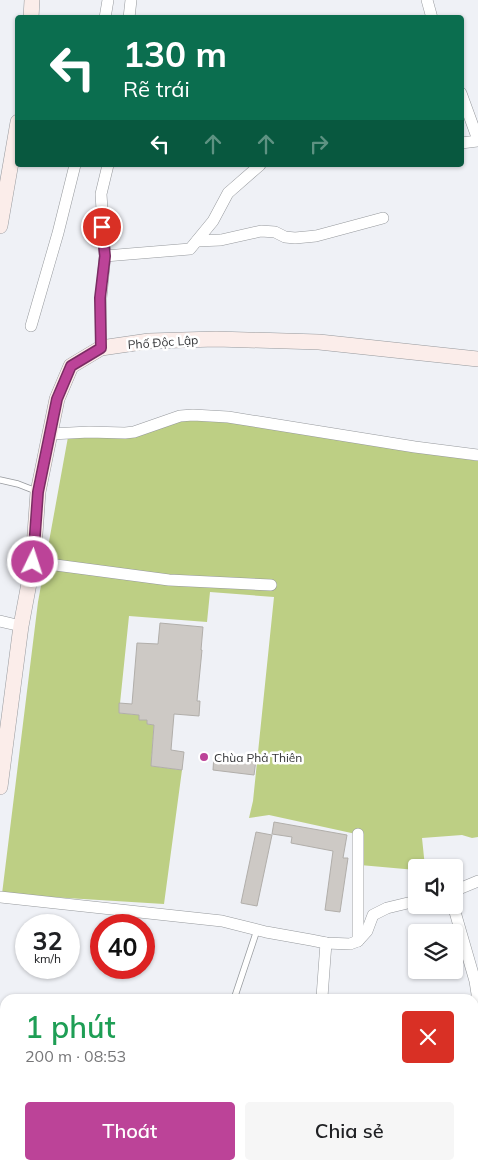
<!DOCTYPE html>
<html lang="vi">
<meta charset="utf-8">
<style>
:root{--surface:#fff;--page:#f6f6f6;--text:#202124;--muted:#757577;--accent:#bc4398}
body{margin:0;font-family:Mulish,sans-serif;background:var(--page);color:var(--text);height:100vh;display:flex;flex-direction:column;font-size:19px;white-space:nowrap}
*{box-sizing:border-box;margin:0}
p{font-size:16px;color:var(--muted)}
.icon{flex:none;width:28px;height:28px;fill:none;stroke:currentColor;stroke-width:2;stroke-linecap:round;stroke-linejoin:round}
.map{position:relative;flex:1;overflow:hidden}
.details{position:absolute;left:0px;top:994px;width:479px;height:176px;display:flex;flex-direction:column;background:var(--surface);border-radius:15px 15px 0 0;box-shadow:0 1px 4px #0004}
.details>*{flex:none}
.guide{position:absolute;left:15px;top:15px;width:449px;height:152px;border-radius:5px;box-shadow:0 1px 4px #0004;background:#0b6e4f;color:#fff;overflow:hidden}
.fabs{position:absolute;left:408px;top:859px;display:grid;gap:10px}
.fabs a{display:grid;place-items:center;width:55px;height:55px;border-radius:5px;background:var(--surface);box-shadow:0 1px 4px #0004;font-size:25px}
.speed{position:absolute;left:15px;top:914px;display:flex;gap:10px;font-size:25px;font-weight:700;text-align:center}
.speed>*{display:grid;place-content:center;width:65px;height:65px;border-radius:50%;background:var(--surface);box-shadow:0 1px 4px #0004;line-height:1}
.speed small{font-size:12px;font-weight:400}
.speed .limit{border:8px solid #d22;background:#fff;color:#111}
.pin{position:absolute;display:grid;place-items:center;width:42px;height:42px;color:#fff;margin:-21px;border:2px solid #fff;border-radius:50%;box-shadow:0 1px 5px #0007}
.me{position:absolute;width:55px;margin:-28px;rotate:4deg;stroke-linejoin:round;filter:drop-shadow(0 0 4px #0008)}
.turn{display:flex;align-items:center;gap:18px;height:105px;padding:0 25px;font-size:22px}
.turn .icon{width:65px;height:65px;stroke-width:2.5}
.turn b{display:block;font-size:35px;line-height:42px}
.lanes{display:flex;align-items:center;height:48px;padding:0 25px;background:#0003;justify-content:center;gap:25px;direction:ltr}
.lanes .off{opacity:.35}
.round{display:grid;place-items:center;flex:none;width:52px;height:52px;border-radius:5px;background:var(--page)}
.summary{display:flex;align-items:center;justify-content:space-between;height:85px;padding:0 25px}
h1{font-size:30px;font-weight:600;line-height:38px;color:#1e9e55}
.cta{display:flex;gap:10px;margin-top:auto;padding:10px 25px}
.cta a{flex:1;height:58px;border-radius:5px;background:var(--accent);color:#fff;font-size:20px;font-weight:600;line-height:58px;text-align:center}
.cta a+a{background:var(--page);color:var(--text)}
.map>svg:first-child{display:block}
</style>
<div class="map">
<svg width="478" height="1169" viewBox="0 0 478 1169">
<rect width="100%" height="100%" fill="#eff1f6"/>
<!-- green -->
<path fill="#bdcf84" d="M183,420H212L303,432L478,461V837L472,838L462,835L422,838L425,867L416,868V870L360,865L356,834L269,815L249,818L253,801L274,597L210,592L207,622L129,616L119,713L139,715V719L147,720V724L154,725L151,766L182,770L164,904L2,894L38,602L68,437Z"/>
<!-- building -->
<g fill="#cdc9c5" stroke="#b1aeaa">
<path d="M160,623L203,627L201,650H202L197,701H200L199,716L174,714L171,750L184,752L182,770L151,766L154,725L147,724V720H139V715L119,713V703L132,704L137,643L158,644Z"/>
<path d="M214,755L256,760L254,775L213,770Z"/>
<path d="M274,822L347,835L343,858H348L340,912L325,910L333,851L291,843L292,837L272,834Z"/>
<path d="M256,832L272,835L257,906L241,903Z"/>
</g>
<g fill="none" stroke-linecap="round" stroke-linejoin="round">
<defs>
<g id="lane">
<path d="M0,480L18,484L36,491"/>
<path d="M234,999L257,930"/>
<path d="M68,1169L73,1165"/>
</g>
<g id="street">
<path d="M427,0L432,18"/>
<path d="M105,18L108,0"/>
<path d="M129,18L131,0"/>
<path d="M461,93L478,140"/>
<path d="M461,143L478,141"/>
<path d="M197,241L221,240L261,231L275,232L285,237L295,238L316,236L383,218"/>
<path d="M105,256L190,249L213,221L228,193L260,165"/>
<path d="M31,326L58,233L75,165"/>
<path d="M101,348V298L105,256L101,194L108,165"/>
<path d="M51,434L89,432L125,433L134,432L180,416L193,415L228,417L415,447L478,455"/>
<path d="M33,562L169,580L271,585"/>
<path d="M0,621L21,626"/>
<path d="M454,891L478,881"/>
<path d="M0,897L222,921L266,932L311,940L326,943L350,944L358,941L367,931L373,915L387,908L416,901"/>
<path d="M453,905L475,981L477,994L474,1047"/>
<path d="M358,941V834"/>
<path d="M322,997L326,943"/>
<path d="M474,1081H478"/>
<path d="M415,1169L416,1165"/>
</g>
<g id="secondary">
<path d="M31,18L32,0"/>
<path d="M0,226L18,122"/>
<path d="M0,787L21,626L33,562L38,492L57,399L71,366L101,348L149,341L216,339L319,342L478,359"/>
</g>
</defs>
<!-- lane casing -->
<use href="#lane" stroke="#96999d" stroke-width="7"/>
<!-- street casing -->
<use href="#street" stroke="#96999d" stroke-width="12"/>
<!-- secondary casing -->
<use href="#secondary" stroke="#96999d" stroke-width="16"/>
<!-- lane -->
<use href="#lane" stroke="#fff" stroke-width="5.5"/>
<!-- street -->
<use href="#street" stroke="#fff" stroke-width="11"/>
<!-- secondary -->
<use href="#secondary" stroke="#fbedea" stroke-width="15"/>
</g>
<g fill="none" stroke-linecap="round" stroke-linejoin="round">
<defs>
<path id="route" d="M33,562L38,492L57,399L71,366L101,348L100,298L105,256L102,227"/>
</defs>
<!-- route casing -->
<use href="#route" stroke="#7a2c63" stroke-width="12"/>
<!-- route -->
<use href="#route" stroke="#bc4398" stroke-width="9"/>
</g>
<!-- markers -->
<circle fill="#bc4398" stroke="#fff" stroke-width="2" cx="204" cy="757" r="5"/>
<g text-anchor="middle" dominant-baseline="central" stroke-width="5" stroke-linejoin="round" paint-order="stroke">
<!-- street labels -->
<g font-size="12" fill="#343537" stroke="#fff">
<text transform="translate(163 342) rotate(-4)">Phố Độc Lập</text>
</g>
<!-- poi labels -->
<g font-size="12" fill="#343537" stroke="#fff" text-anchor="start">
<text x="214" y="757">Chùa Phả Thiên</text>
</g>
</g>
</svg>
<div class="fabs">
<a><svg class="icon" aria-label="sound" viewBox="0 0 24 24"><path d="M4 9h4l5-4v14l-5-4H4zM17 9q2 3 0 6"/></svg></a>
<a><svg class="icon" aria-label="layers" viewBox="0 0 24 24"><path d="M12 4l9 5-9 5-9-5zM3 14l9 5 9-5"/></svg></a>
</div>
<div class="speed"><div>32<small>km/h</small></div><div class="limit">40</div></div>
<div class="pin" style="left:102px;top:227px;background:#d93025"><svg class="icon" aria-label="arrive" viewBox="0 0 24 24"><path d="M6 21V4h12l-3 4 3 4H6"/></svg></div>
<svg class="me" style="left:33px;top:562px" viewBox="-20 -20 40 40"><circle r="17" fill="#bc4398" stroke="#fff" stroke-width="3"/><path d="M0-11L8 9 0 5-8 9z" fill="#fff"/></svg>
<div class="guide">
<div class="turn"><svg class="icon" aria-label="left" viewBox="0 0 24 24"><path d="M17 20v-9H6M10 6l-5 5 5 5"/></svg><div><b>130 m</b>Rẽ trái</div></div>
<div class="lanes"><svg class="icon" aria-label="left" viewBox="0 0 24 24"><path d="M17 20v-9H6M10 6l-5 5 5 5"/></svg><svg class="icon off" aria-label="ahead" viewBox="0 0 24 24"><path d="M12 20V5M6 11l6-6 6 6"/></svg><svg class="icon off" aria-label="ahead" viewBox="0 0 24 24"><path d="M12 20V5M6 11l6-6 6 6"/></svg><svg class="icon off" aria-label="right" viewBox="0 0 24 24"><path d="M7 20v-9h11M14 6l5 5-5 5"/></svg></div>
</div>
<section class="details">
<div class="summary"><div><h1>1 phút</h1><p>200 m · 08:53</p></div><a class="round" style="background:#d93025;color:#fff"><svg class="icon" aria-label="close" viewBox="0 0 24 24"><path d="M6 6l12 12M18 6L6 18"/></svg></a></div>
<div class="cta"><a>Thoát</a><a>Chia sẻ</a></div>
</section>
</div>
